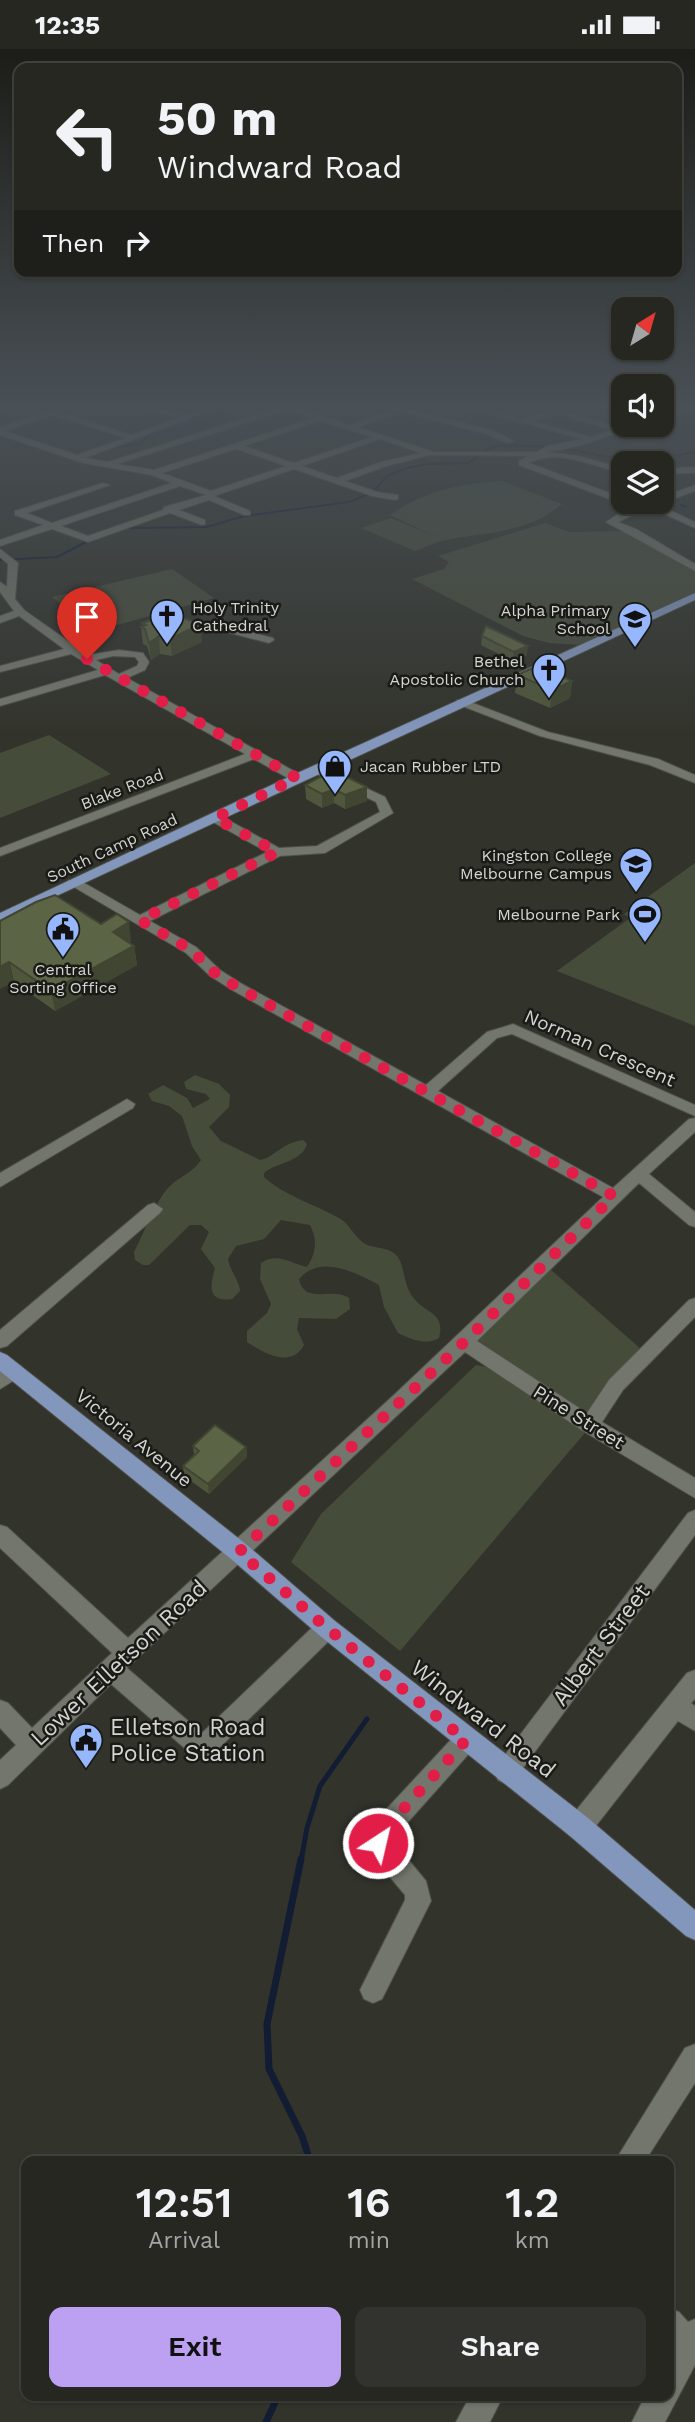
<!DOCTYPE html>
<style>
:root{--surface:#262721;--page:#32332e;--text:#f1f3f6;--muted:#a4a5a5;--line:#42443f;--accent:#bca0f2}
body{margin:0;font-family:"Work Sans",sans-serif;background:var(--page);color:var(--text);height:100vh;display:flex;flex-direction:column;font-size:26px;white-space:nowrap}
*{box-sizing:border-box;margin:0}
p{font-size:23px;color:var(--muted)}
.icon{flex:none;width:38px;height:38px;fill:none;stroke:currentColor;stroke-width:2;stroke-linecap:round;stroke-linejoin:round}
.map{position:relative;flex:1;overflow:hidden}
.panel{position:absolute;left:21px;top:2107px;width:653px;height:245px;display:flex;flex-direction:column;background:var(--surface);border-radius:14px;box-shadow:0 2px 5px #0004,0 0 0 2px var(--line)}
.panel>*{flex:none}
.banner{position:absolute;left:14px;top:14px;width:668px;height:214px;border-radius:14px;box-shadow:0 2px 5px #0004,0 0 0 2px var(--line);background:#262721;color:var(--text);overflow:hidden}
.needle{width:46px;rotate:37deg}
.fabs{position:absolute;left:611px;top:248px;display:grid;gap:14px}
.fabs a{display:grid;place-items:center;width:63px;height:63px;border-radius:14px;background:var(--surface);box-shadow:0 2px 5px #0004,0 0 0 2px var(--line);font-size:35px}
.pin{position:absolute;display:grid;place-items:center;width:60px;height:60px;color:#fff;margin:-72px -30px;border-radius:50% 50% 50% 0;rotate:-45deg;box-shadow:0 0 7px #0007}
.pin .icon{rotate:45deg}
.me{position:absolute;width:77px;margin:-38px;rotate:35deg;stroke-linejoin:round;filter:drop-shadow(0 0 5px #0008)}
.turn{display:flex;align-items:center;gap:24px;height:147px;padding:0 28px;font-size:32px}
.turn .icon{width:91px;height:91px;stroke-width:2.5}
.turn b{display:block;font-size:49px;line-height:60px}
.then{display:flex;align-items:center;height:66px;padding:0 28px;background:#0003;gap:14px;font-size:26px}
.eta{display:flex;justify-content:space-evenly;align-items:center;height:119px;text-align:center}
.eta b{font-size:42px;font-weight:600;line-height:49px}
.button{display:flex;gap:14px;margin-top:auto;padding:14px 28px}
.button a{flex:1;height:80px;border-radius:14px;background:var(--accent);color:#111;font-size:28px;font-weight:600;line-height:80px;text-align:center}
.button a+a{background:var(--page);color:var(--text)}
.status{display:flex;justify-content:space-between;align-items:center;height:49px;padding:0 35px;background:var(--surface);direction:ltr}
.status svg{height:19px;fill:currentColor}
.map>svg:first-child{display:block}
</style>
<div class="status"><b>12:35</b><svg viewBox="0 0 49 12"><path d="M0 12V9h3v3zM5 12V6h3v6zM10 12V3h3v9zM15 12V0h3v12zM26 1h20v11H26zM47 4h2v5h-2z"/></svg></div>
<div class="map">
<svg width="695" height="2373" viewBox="0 0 695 2373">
<rect width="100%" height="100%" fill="#32342c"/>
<!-- green -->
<g fill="#464c3a">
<path d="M502,432L562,455C529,484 487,483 446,491C436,493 425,498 415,502L361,479L391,469L436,488L390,466C424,442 461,434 502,432Z"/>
<path d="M545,474L569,483L631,482L695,520V543L581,596L549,594L523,587L412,530L444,520L449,513L438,507Z"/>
<path d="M172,520L214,549L96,582L52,548Z"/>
<path d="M49,686L111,725L0,769V704Z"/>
<path d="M695,814V977L557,922L630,869L624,865Z"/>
<path d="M195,1026L219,1035L230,1046L229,1058L209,1078L221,1092L260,1111C274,1109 281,1094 303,1091L307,1095C302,1113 277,1113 264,1124V1128C285,1147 314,1155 339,1169C350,1175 354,1188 365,1195C375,1200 385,1197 395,1205C406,1214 401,1236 416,1252C429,1265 445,1265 439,1289C426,1297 410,1290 398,1284L384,1258L379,1236C355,1223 320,1205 299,1230C305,1257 332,1237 349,1249L350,1260L336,1270L299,1269L297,1280L304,1296C291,1320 263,1304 247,1293V1282L267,1264L271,1255L260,1230L261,1214C278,1203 289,1214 307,1218C316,1204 318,1192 310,1176L281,1171L264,1190L236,1197L228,1210C230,1222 239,1231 240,1242L232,1250C207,1254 210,1236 215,1219L201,1200L209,1183L201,1176H190L149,1216H143L135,1211L134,1203C142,1188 158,1149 168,1139C178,1128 193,1124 201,1111L192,1097L182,1067L169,1057L152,1052L148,1045L163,1036L187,1049L193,1059L210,1050L206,1045L186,1040L184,1033Z"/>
<path d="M550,1220L642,1301L593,1364H583L474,1294Z"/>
<path d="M476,1316L492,1319L589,1379L400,1602L291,1513L321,1465Z"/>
</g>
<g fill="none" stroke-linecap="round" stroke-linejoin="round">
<!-- stream-far2 -->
<g stroke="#121c33" stroke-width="2">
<path d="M108,399L139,395L151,385L183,380L237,360L226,354"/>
<path d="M562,399L640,414L695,403"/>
<path d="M681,456L686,458"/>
<path d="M127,479L207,478L244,467L349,453L372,444L387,427L407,419L427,415L469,414L488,400L500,396L550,398"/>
<path d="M0,511L57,508L92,490"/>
</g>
<!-- stream-far1 -->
<path stroke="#121c33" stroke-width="5" d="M301,1812L307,1779L320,1737L367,1670"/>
<!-- stream -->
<g stroke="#121c33" stroke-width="7">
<path d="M301,1810L267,1975L269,2020L302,2087L310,2112"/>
<path d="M266,2373L278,2347"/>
</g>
<defs>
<g id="minor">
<path d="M76,354H86L61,363L132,386L178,369L128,354H139L186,366L214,356L211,354L225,356L85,409L108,413L280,358L270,354L292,356L350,376L394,360L374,354H385L492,381L514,392L507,394L486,385L402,363L358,378L434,403H537L547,397L582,390L450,354H461L522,370L548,362L525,354L557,360L590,354L565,362L620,379L641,376L579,397L548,403L578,407L623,419V425C595,417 556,399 529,414L623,449V453H627L623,455L519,416V412L528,407L429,406L387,417L345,432L377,443L398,446V450L395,451L372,447L294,420L214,447L250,462V466H244L209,451L179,461L205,471V475L202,476L170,464L88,493L52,480L0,497V491L43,476L15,466V462L103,434L110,436L27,464L52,474L172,434L152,426L83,414L0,386V378ZM288,361L313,369L154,421L117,415ZM557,365L612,381L591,388L531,372ZM53,366L125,389L77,406L5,382ZM321,372L372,388L294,414L244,397ZM380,390L421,404L381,413L337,429L302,417ZM236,400L286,417L211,442L162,424ZM180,437L206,446L164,458L163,461L88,487L61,477Z"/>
<path d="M602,354L623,356V360L603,356Z"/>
<path d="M695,355V360L662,371V367Z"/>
<path d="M695,418V424L662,425V420Z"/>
<path d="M695,436V442L665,453H660L662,448Z"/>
<path d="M646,453H659L657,455L695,473V479L649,458L618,473L636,480L695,515V522L606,473L624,461Z"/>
<path d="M0,500L18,514L15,550L24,561L88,606L119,601L143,604L149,613L145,621L127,629L301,726V732H293L254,710L0,807V799L245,705L105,626L0,657V650L98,621L71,605L0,623V617L64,600L19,567L0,574V567L14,562L0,543V533L7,538L8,515L0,508ZM113,607L135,608L139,613L137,617L119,625L96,611Z"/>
<path d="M215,574L273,589L274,591L269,594L211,579L210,577Z"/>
<path d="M457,651H465L548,683L658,710L695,726V734L650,716L540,687L457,655Z"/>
<path d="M317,716L385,748L393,764L325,804L280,807L150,872L196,898L220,921L242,935L426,1036L487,983L513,975L695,1056V1067L512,985L497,989L438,1042L613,1139L689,1070L695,1069V1083L649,1125L695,1163V1178L689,1176L639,1134L477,1292L587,1364L609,1331L689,1251L695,1249V1268L623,1341L602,1373L695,1429V1449L583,1382L465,1303L127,1619L202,1684L319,1572L327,1569L335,1572L338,1579L335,1586L213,1705L205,1709L189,1703L111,1635L8,1736L0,1740V1711L16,1696L0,1679V1651L8,1654L32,1679L112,1604L0,1499V1476L7,1478L128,1589L395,1345L603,1148L232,941L210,927L186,904L67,834L69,831H79L140,866L267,803L211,772V766H219L279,799L317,797L380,763L376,753L313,723V717Z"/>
<path d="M127,1050L135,1055L133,1059L0,1138V1124Z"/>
<path d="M154,1154L163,1160L160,1164L7,1297L0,1299V1281L148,1156Z"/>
<path d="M14,1314L21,1317L24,1322L21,1327L0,1340V1322Z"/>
<path d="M695,1461V1486L514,1731L506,1735L498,1731L494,1723L498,1715L688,1464Z"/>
<path d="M695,1621V1650L691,1654L695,1657V1682L678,1672L588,1787L579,1790L570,1787L567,1778L570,1769L687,1624Z"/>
<path d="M466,1679L474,1683L478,1691L474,1699L392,1791L426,1832L431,1852L382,1950L373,1954L364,1950L360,1941L405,1851V1846L369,1803L365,1789L368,1780L458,1683Z"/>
<path d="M695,1995V2034L645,2112H615L685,1999Z"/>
<path d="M668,2259L679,2263L688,2273L695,2270V2316L665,2373H632L645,2347H668L671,2298Z"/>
<path d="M470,2347H503L490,2373H456Z"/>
</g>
<g id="major">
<path d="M15,354L14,356L0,359V355Z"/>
<path d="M695,544V551L0,873V864L293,726Z"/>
<path d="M0,1303L7,1306L247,1496L335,1572L588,1769L695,1861V1891L686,1887L570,1787L319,1586L231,1510L0,1322Z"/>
</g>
</defs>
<!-- minor casing -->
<use href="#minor" stroke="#4e5049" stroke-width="2"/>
<!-- major casing -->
<use href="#major" stroke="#4e5049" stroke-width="2"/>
<!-- minor -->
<use href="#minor" fill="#73766c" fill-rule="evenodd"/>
<!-- major -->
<use href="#major" fill="#8396bc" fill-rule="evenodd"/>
</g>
<!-- wall -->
<g fill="#4f563c">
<path d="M142,574L202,593L172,607L160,605L151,611L147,597L143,595L141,578L143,577Z"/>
<path d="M482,587L527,606L513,612L481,596Z"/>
<path d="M517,626L572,632L570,649L550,659L515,644Z"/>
<path d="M305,736L367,738V752L345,760L334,754L322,759L306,750Z"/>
<path d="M0,872L101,875L131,892L129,894L134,897L137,916L55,962L14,933Z"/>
<path d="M193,1397L246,1398L247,1408L209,1445L184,1427L183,1417L194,1406Z"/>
</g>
<!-- shaded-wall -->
<g fill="#404631">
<path d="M201,575L202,593L172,607L170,590Z"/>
<path d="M159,587L160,605L151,611L149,594Z"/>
<path d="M528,597L527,606L513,612L514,603Z"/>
<path d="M572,632L570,649L550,659L552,641Z"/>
<path d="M367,738V752L345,760V746Z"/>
<path d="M334,740V754L322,759V745Z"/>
<path d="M129,873L131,892L116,903L113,883Z"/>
<path d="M134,897L137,916L55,962L51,942Z"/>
<path d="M9,913L14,933L0,940V918Z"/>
<path d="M246,1398L247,1408L209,1445L208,1435Z"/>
</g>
<!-- building -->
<g fill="#5c6446" stroke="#404631" stroke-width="2">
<path d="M161,568H180L201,575L170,590L159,587L149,594L145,580L141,578L146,576L142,574Z"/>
<path d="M486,577L528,597L514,603L482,587Z"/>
<path d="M537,617L572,632L552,641L517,626Z"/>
<path d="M333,721L367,738L345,746L334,740L322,745L305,736Z"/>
<path d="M55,846L101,875L117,865L129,873L113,883L134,897L51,942L9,913L0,918V872L36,853Z"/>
<path d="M215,1376L246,1398L208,1435L183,1417L199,1402L193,1397Z"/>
</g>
<!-- sky -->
<linearGradient id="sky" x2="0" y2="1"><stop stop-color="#1c1d18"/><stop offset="0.52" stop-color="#495056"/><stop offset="1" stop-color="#495056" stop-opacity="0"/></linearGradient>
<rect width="695" height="686" fill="url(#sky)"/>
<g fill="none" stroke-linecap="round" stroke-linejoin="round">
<!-- route -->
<path stroke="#e11d48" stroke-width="12" stroke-dasharray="0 21.6" d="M87,610L297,729L215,769L277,803L140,871L191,901L215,924L237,938L614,1147L464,1293L239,1503L327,1579L466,1691L377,1789L378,1794"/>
</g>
<!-- icons -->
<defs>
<symbol id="church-pin" viewBox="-11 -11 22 30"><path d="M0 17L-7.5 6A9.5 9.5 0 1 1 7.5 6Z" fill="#96b6fd" stroke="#1a1b17"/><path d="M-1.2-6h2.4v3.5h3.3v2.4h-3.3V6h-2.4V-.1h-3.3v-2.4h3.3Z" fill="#111"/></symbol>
<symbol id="school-pin" viewBox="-11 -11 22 30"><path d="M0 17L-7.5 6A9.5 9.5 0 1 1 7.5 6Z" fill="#96b6fd" stroke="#1a1b17"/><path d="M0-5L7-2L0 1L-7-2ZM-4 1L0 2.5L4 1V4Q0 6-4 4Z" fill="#111"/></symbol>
<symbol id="shop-pin" viewBox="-11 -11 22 30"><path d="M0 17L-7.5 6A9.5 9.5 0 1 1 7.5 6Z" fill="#96b6fd" stroke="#1a1b17"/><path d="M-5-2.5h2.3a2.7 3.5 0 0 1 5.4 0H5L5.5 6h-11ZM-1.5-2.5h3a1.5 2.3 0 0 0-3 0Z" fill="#111"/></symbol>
<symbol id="stadium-pin" viewBox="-11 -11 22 30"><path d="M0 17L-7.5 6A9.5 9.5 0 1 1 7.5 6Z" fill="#96b6fd" stroke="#1a1b17"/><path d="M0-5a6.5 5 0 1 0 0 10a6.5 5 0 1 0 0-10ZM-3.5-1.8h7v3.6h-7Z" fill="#111"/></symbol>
<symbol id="civic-pin" viewBox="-11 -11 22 30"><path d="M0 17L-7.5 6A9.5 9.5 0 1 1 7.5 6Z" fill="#96b6fd" stroke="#1a1b17"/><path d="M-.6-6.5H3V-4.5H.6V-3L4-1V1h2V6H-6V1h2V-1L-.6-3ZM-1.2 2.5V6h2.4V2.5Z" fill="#111"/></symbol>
</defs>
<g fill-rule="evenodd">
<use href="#church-pin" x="148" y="548" width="38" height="52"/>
<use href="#school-pin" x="616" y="551" width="38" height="52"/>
<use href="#church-pin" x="530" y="602" width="38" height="52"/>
<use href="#shop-pin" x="316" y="698" width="38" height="52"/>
<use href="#school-pin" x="617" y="796" width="38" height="52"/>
<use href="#stadium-pin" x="626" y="846" width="38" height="52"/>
<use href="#civic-pin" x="44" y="861" width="38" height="52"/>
<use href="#civic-pin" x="67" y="1672" width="38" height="52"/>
</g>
<g text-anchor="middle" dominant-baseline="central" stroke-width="5" stroke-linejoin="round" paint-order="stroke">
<!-- far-poi labels -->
<g font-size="16" fill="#d4d5d0" stroke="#1a1b17" text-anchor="end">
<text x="192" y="558" text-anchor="start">Holy Trinity<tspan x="192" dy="18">Cathedral</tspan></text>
<text x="610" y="561">Alpha Primary<tspan x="610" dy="18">School</tspan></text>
<text x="524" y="612">Bethel<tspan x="524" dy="18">Apostolic Church</tspan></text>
<text x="360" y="717" text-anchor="start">Jacan Rubber LTD</text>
<text x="612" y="806">Kingston College<tspan x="612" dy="18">Melbourne Campus</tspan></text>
<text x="620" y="865">Melbourne Park</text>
<text x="63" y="920" text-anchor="middle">Central<tspan x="63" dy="18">Sorting Office</tspan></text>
</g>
<!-- far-street labels -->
<g font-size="16" fill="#d4d5d0" stroke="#1a1b17">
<text transform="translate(122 740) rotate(-21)">Blake Road</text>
<text transform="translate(112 799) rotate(-25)">South Camp Road</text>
</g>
<!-- street labels -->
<g font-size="19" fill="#d4d5d0" stroke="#1a1b17">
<text transform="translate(600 999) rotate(24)">Norman Crescent</text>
<text transform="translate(579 1368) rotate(32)">Pine Street</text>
<text transform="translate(134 1389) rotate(39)">Victoria Avenue</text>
</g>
<!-- near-street labels -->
<g font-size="23" fill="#d4d5d0" stroke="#1a1b17">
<text transform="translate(601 1596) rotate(-53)">Albert Street</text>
<text transform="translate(119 1614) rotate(-43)">Lower Elletson Road</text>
<text transform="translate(483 1670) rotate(38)">Windward Road</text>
</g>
<!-- near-poi labels -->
<g font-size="23" fill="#d4d5d0" stroke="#1a1b17" text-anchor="start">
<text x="110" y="1678">Elletson Road<tspan x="110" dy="26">Police Station</tspan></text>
</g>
</g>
</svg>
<div class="fabs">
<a><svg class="needle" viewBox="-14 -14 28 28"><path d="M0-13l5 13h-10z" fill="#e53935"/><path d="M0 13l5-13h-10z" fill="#a4a5a5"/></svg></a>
<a><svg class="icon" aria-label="sound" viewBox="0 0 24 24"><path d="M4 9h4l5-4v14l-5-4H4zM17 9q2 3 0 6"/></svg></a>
<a><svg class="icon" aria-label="layers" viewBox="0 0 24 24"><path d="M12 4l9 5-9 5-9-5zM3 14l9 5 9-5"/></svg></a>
</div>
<div class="pin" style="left:87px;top:610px;background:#d93025"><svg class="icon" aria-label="arrive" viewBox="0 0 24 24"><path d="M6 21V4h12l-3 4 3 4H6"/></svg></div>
<svg class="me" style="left:378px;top:1794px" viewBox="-20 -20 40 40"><circle r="17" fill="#e11d48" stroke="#fff" stroke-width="3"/><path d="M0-11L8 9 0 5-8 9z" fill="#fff"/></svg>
<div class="banner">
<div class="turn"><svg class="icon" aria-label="left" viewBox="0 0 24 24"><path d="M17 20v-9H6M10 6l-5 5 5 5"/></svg><div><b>50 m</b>Windward Road</div></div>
<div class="then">Then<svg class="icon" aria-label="right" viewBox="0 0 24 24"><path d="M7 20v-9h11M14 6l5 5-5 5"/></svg></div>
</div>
<section class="panel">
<div class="eta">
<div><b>12:51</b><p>Arrival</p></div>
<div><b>16</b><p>min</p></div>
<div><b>1.2</b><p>km</p></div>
</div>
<div class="button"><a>Exit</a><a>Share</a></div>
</section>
</div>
